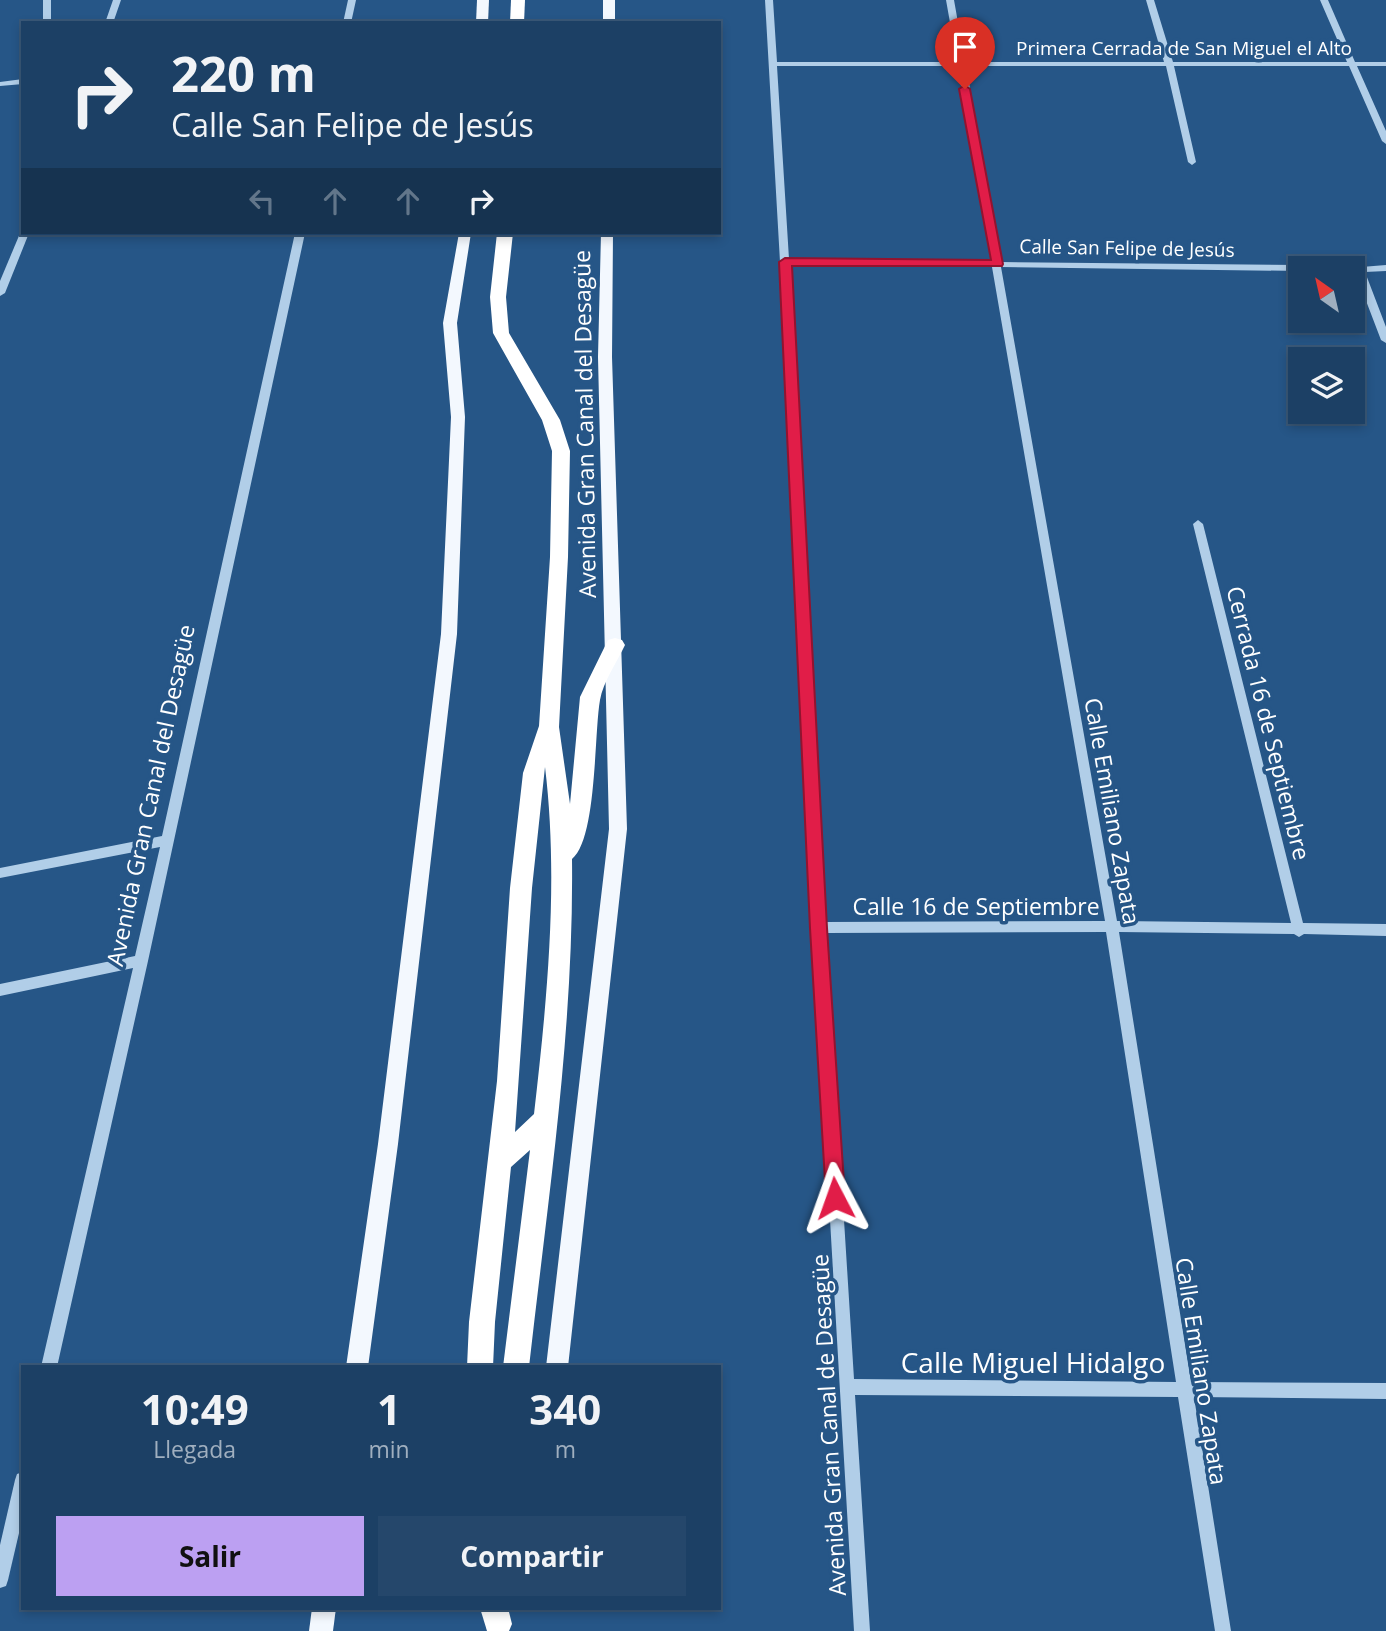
<!DOCTYPE html>
<html lang="es">
<meta charset="utf-8">
<style>
:root{--surface:#1c4065;--page:#25476b;--text:#f1f3f6;--muted:#a0afbf;--line:#3a5979;--accent:#bca0f2}
body{margin:0;font-family:"Open Sans",sans-serif;background:var(--page);color:var(--text);height:100vh;display:flex;flex-direction:column;font-size:26px;white-space:nowrap}
*{box-sizing:border-box;margin:0}
p{font-size:23px;color:var(--muted)}
.icon{flex:none;width:38px;height:38px;fill:none;stroke:currentColor;stroke-width:2;stroke-linecap:round;stroke-linejoin:round}
.map{position:relative;flex:1;overflow:hidden}
.panel{position:absolute;left:21px;top:1365px;width:700px;height:245px;display:flex;flex-direction:column;background:var(--surface);border-radius:0px;box-shadow:0 4px 10px #0003,0 0 0 2px var(--line)}
.panel>*{flex:none}
.banner{position:absolute;left:21px;top:21px;width:700px;height:214px;border-radius:0px;box-shadow:0 4px 10px #0003,0 0 0 2px var(--line);background:#1c4065;color:var(--text);overflow:hidden}
.needle{width:46px;rotate:326deg}
.buttons{position:absolute;left:1288px;top:256px;display:grid;gap:14px}
.buttons a{display:grid;place-items:center;width:77px;height:77px;border-radius:0px;background:var(--surface);box-shadow:0 4px 10px #0003,0 0 0 2px var(--line);font-size:35px}
.pin{position:absolute;display:grid;place-items:center;width:60px;height:60px;color:#fff;margin:-72px -30px;border-radius:50% 50% 50% 0;rotate:-45deg;box-shadow:0 0 7px #0007}
.pin .icon{rotate:45deg}
.me{position:absolute;width:77px;margin:-38px;rotate:356deg;stroke-linejoin:round;filter:drop-shadow(0 0 5px #0008)}
.turn{display:flex;align-items:center;gap:24px;height:147px;padding:0 35px;font-size:32px}
.turn .icon{width:91px;height:91px;stroke-width:2.5}
.turn b{display:block;font-size:49px;line-height:60px}
.lanes{display:flex;align-items:center;height:66px;padding:0 35px;background:#0003;justify-content:center;gap:35px;direction:ltr}
.lanes .off{opacity:.35}
.eta{display:flex;justify-content:space-evenly;align-items:center;height:119px;text-align:center}
.eta b{font-size:42px;font-weight:700;line-height:49px}
.action{display:flex;gap:14px;margin-top:auto;padding:14px 35px}
.action a{flex:1;height:80px;border-radius:0px;background:var(--accent);color:#111;font-size:28px;font-weight:700;line-height:80px;text-align:center}
.action a+a{background:var(--page);color:var(--text)}
.map>svg:first-child{display:block}
</style>
<div class="map">
<svg width="1386" height="1631" viewBox="0 0 1386 1631">
<rect width="100%" height="100%" fill="#265687"/>
<g fill="none" stroke-linecap="round" stroke-linejoin="round">
<!-- minor -->
<g fill="#b1cee8" fill-rule="evenodd">
<rect x="43" y="0" width="8" height="23"/>
<path d="M113,0H121L113,23H105Z"/>
<path d="M348,0H356L351,23H343Z"/>
<path d="M765,0H773L777,62H957L946,0H954L965,62H1164L1146,0H1154L1173,62H1347L1320,0H1328L1355,62H1386V66H1357L1386,131V144L1382,141L1349,66H1174L1196,162L1192,165L1188,162L1166,66H966L1000,262L1300,265L1304,268H1300V271L1001,267L1117,921L1291,923L1193,524L1198,520L1203,524L1303,923L1386,924V936L1304,934L1299,937L1294,934L1119,932L1191,1382L1386,1383V1399L1194,1397L1231,1631H1215L1178,1397L855,1395L870,1631H854L813,928L780,262ZM777,66H958L991,262L789,259ZM790,265L992,267L1105,921L825,922ZM1106,932L1176,1382L854,1379L826,933Z"/>
<path d="M23,79V84L0,86V82Z"/>
<path d="M21,231L29,233L5,293L0,296V281Z"/>
<path d="M295,233H305L148,961L57,1367H41L133,968L0,996V984L135,956L160,847L0,878V868L162,836Z"/>
<path d="M1386,265V271L1365,272L1386,327V343L1381,340L1355,272H1353V268H1349Z"/>
<path d="M23,1472V1516L8,1580L6,1586L0,1588V1545L15,1480L17,1474Z"/>
</g>
<!-- major -->
<g fill="#f3f8fe" fill-rule="evenodd">
<path d="M477,0H489L488,23H476Z"/>
<rect x="603" y="0" width="12" height="23"/>
<path d="M459,233H471L457,323L465,417L457,634L398,1144L368,1367H346L378,1144L441,634L451,417L443,323Z"/>
<path d="M601,233H613L612,357L627,829L568,1367H546L609,829L598,357Z"/>
<path d="M312,1608H336L333,1631H309Z"/>
</g>
<!-- highway -->
<g fill="#fff" fill-rule="evenodd">
<path d="M511,0H525L524,23H510Z"/>
<path d="M497,233H513L506,297L509,333L560,420L570,451L568,557L559,727L570,804L580,697L608,640L615,638L622,640L625,645C617,662 603,682 600,700C594,734 597,839 572,859C574,1030 548,1198 529,1367H503L530,1150L511,1167L495,1322L493,1367H467L469,1322L497,1081L510,888L523,773L539,726L550,557L552,451L542,420L493,333L490,297ZM545,767C559,881 547,1001 534,1114L515,1132L532,888Z"/>
<path d="M480,1608H508L512,1624L509,1631H487Z"/>
</g>
</g>
<!-- route -->
<path fill="#e11d48" stroke="#92132f" stroke-width="2" d="M965,85L970,89L1003,264L1002,266H792L827,928L845,1198L842,1204L835,1207L829,1204L826,1198L810,928L779,262L785,258L991,260L959,89Z"/>
<g text-anchor="middle" dominant-baseline="central" stroke-width="7" stroke-linejoin="round" paint-order="stroke">
<!-- far-street labels -->
<g font-size="19" fill="#fff" stroke="#265687">
<text x="1184" y="48">Primera Cerrada de San Miguel el Alto</text>
<text transform="translate(1127 248) rotate(1)">Calle San Felipe de Jesús</text>
</g>
<!-- street labels -->
<g font-size="23" fill="#fff" stroke="#265687">
<text transform="translate(584 424) rotate(-91)">Avenida Gran Canal del Desagüe</text>
<text transform="translate(1269 723) rotate(76)">Cerrada 16 de Septiembre</text>
<text transform="translate(150 795) rotate(-78)">Avenida Gran Canal del Desagüe</text>
<text transform="translate(1113 811) rotate(80)">Calle Emiliano Zapata</text>
<text x="976" y="906">Calle 16 de Septiembre</text>
<text transform="translate(1202 1371) rotate(81)">Calle Emiliano Zapata</text>
<text transform="translate(828 1425) rotate(-93)">Avenida Gran Canal de Desagüe</text>
</g>
<!-- near-street labels -->
<g font-size="28" fill="#fff" stroke="#265687">
<text x="1033" y="1362">Calle Miguel Hidalgo</text>
</g>
</g>
</svg>
<div class="buttons">
<a><svg class="needle" viewBox="-14 -14 28 28"><path d="M0-13l5 13h-10z" fill="#e53935"/><path d="M0 13l5-13h-10z" fill="#a0afbf"/></svg></a>
<a><svg class="icon" aria-label="layers" viewBox="0 0 24 24"><path d="M12 4l9 5-9 5-9-5zM3 14l9 5 9-5"/></svg></a>
</div>
<div class="pin" style="left:965px;top:89px;background:#d93025"><svg class="icon" aria-label="arrive" viewBox="0 0 24 24"><path d="M6 21V4h12l-3 4 3 4H6"/></svg></div>
<svg class="me" style="left:835px;top:1198px" viewBox="-20 -20 40 40"><path d="M0-17L14 15 0 8-14 15z" fill="#e11d48" stroke="#fff" stroke-width="4"/></svg>
<div class="banner">
<div class="turn"><svg class="icon" aria-label="right" viewBox="0 0 24 24"><path d="M7 20v-9h11M14 6l5 5-5 5"/></svg><div><b>220 m</b>Calle San Felipe de Jesús</div></div>
<div class="lanes"><svg class="icon off" aria-label="left" viewBox="0 0 24 24"><path d="M17 20v-9H6M10 6l-5 5 5 5"/></svg><svg class="icon off" aria-label="ahead" viewBox="0 0 24 24"><path d="M12 20V5M6 11l6-6 6 6"/></svg><svg class="icon off" aria-label="ahead" viewBox="0 0 24 24"><path d="M12 20V5M6 11l6-6 6 6"/></svg><svg class="icon" aria-label="right" viewBox="0 0 24 24"><path d="M7 20v-9h11M14 6l5 5-5 5"/></svg></div>
</div>
<section class="panel">
<div class="eta">
<div><b>10:49</b><p>Llegada</p></div>
<div><b>1</b><p>min</p></div>
<div><b>340</b><p>m</p></div>
</div>
<div class="action"><a>Salir</a><a>Compartir</a></div>
</section>
</div>
